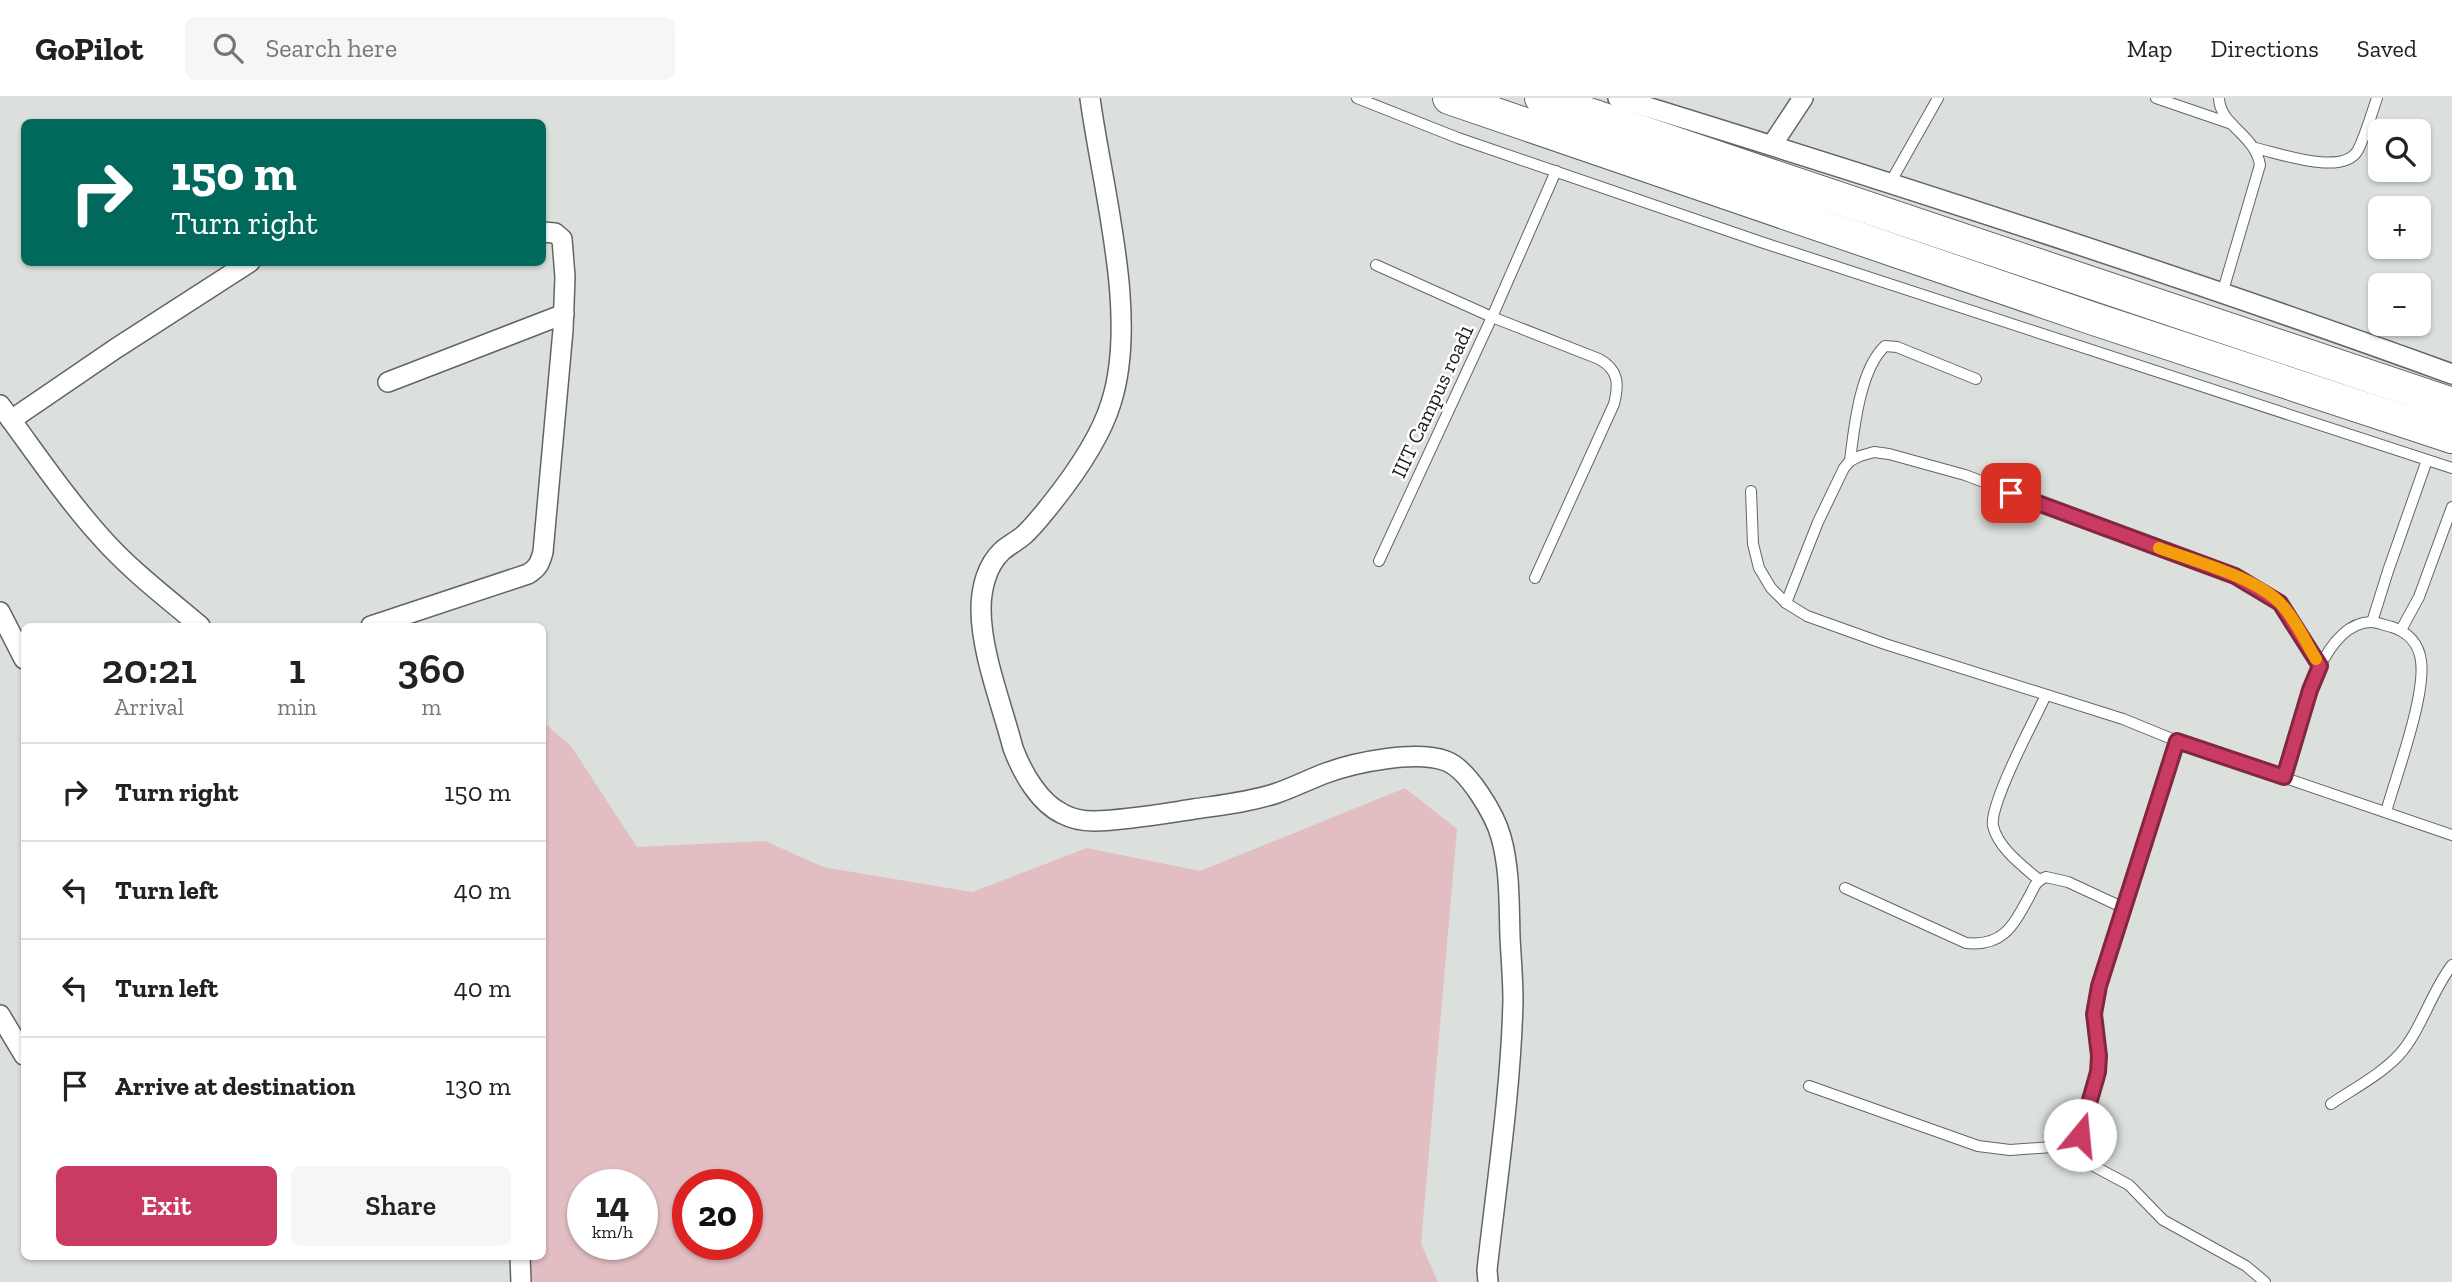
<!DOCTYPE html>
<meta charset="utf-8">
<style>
:root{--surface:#fff;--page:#f6f6f6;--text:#222;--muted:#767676;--line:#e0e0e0;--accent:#c93b62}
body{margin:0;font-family:"Zilla Slab",serif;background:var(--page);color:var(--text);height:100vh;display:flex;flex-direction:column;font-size:26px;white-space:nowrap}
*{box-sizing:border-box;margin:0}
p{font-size:23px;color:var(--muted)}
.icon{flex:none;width:38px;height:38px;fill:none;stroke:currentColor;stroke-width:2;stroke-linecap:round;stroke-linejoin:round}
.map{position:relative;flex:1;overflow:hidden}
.panel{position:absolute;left:21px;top:525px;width:525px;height:637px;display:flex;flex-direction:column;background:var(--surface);border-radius:10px;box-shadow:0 2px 5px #0004}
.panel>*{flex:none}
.top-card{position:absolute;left:21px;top:21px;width:525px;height:147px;border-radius:10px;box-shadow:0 2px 5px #0004;background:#00695c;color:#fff;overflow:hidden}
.fabs{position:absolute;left:2368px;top:21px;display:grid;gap:14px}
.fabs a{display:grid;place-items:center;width:63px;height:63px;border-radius:10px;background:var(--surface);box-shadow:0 2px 5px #0004;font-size:35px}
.speed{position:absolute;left:567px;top:1071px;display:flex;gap:14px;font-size:35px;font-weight:700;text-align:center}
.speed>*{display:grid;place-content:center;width:91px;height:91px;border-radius:50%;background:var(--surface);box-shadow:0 2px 5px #0004;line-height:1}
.speed small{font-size:18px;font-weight:400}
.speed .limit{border:10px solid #d22;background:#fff;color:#111}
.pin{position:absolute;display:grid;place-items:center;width:60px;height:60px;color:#fff;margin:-30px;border-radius:14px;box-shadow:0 4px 10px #0006}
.me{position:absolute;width:77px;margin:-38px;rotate:17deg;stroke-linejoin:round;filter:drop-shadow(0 0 5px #0008)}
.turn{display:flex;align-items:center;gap:24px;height:147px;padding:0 35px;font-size:32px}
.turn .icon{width:91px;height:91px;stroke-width:2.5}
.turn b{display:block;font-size:49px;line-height:60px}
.eta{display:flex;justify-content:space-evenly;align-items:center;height:119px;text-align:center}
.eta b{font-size:42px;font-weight:600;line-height:49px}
.button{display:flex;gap:14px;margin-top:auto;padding:14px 35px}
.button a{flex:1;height:80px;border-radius:10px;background:var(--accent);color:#fff;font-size:28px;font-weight:600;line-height:80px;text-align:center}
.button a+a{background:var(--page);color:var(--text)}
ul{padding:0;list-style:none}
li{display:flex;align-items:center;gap:21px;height:98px;padding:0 35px;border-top:2px solid var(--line)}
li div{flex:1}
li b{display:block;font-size:26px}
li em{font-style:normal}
header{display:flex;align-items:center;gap:42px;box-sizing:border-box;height:98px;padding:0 35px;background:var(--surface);border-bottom:2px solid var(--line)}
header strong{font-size:33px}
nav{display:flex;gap:38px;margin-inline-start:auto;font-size:24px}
.search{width:490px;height:63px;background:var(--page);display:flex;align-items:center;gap:18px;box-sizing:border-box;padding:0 24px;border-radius:10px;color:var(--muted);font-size:26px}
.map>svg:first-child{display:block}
</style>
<header>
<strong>GoPilot</strong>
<div class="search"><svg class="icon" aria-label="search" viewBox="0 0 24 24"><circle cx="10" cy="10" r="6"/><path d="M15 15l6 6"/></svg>Search here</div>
<nav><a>Map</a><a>Directions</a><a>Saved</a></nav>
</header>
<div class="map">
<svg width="2452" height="1184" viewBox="0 0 2452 1184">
<rect width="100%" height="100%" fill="#dce0dc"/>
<!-- green -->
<path fill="#e2bec3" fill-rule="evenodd" d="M543,624L571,648L637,749L765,743L823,769L972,794L1087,750L1200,773L1405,690L1457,731L1421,1146L1438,1184H516L522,1159L542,1158ZM583,1087H642V1146H583ZM688,1087H747V1146H688Z"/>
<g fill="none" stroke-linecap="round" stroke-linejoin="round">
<defs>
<g id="service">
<path d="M1357,0L1458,40L1761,144L2452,370"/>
<path d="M2156,0L2232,26"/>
<path d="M2219,0C2220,28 2255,36 2260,67L2222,196"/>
<path d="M2255,50C2279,55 2343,79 2358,52C2366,36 2371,17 2377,0"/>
<path d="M1890,85L1938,0"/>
<path d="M1376,167L1492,219L1599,261C1619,272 1619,286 1614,306L1535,480"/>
<path d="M1850,363C1854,330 1860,271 1885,248L1897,249L1976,281"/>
<path d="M1751,393L1753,446L1759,470L1771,490L1786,505L1807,518L1885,546L2123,621L2177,643L2452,737"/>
<path d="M1379,463L1492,219L1556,73"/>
<path d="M1786,505L1818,424L1844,370L1850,363L1860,358L1874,354L1889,356L1965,377L2235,478L2265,493L2280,505L2320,568"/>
<path d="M2372,524L2388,473L2427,362"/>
<path d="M2401,532L2419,499L2452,409"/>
<path d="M2177,643L2099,888L2094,916L2099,958L2098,974L2080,1037V1055L2088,1065L2129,1087L2163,1122L2246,1168L2265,1184"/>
<path d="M2284,679C2296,638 2317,525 2371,524C2378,524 2386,528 2392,529C2408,534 2419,546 2421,563C2426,598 2396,678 2386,714"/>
<path d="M2039,782C2023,768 1998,750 1993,728C1989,706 2035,621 2046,597"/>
<path d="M1845,790L1966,845C2003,849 2013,828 2029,799C2034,790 2035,783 2046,779L2068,784L2124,810"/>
<path d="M1809,988L1978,1048L2010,1052L2079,1047"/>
<path d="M2331,1006C2353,991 2380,977 2399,957C2421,933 2431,894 2452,867"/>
</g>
<g id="minor">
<path d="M1090,0C1102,90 1139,218 1111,305C1100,341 1075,376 1052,405C1043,416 1034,428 1024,437C1017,443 1009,447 1002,453C987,467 981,490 981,511C981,555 1002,607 1013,650C1022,674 1039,705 1063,716C1072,721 1084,723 1094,723C1127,722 1161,716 1194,711C1221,707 1250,704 1277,695C1294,689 1310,681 1326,675C1356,664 1416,652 1446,663C1468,671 1495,717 1501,739C1510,771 1509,806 1510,839C1511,860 1513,881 1513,902C1511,992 1497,1082 1487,1172L1488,1184"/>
<path d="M1618,0C1898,86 2177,176 2452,276"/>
<path d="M1772,47L1803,0"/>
<path d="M388,284L564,216"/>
<path d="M0,307C33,351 64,398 101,439C130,472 167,500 200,528"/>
<path d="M11,322L115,251L250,164"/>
<path d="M0,514L24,561"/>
<path d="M371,528L528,476C538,470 540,465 543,454L563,232L565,179L562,141L555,135L542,134"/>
<path d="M0,917L24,957"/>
<path d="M520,1158L521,1184"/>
</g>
<g id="trunk">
<path d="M1449,0L2094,221L2452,339"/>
<path d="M1541,0L2452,306"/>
</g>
</defs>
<!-- service casing -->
<use href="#service" stroke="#626662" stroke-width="12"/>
<!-- minor casing -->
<use href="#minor" stroke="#626662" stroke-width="22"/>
<!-- trunk casing -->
<use href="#trunk" stroke="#626662" stroke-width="34"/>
<!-- service -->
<use href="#service" stroke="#fff" stroke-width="10"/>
<!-- minor -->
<use href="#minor" stroke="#fff" stroke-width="19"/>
<!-- trunk -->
<use href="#trunk" stroke="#fff" stroke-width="32"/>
</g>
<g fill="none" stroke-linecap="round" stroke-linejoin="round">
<defs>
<path id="route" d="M2011,395L2235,478L2280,505L2320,568L2310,592L2284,679L2177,643L2099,888L2094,916L2099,958L2098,974L2080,1037"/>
</defs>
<!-- route casing -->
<use href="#route" stroke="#832640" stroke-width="18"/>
<!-- route -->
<use href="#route" stroke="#c93b62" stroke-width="12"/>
<!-- slow -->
<path stroke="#f59e0b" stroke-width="12" d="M2159,450C2193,463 2256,479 2281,506C2296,522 2305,543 2316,561"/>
</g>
<g text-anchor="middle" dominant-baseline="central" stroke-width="5" stroke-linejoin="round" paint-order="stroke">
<!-- street labels -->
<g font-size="21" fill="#1a1b1a" stroke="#fff">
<text transform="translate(1432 303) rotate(-65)">IIIT Campus road1</text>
</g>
</g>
</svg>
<div class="fabs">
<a><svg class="icon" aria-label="search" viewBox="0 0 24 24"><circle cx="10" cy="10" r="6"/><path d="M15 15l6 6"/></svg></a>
<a>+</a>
<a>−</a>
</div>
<div class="speed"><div>14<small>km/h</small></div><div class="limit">20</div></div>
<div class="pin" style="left:2011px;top:395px;background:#d93025"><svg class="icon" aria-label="arrive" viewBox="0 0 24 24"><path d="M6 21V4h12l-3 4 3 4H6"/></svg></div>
<svg class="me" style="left:2080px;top:1037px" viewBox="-20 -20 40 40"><circle r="19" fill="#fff"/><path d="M0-13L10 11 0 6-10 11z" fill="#c93b62"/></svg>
<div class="top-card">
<div class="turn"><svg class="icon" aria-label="right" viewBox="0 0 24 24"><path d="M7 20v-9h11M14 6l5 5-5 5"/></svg><div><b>150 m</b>Turn right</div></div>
</div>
<section class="panel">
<div class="eta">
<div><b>20:21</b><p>Arrival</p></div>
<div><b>1</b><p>min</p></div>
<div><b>360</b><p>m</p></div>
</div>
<ul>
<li><svg class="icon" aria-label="right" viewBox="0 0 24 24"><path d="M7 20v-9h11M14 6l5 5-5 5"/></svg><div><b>Turn right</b></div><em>150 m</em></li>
<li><svg class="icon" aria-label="left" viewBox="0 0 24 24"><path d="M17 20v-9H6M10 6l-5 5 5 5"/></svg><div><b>Turn left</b></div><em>40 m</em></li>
<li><svg class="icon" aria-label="left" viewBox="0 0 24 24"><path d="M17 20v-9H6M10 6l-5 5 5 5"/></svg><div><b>Turn left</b></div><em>40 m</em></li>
<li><svg class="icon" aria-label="arrive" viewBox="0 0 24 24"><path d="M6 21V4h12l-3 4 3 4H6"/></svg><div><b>Arrive at destination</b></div><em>130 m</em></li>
</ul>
<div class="button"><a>Exit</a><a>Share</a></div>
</section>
</div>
